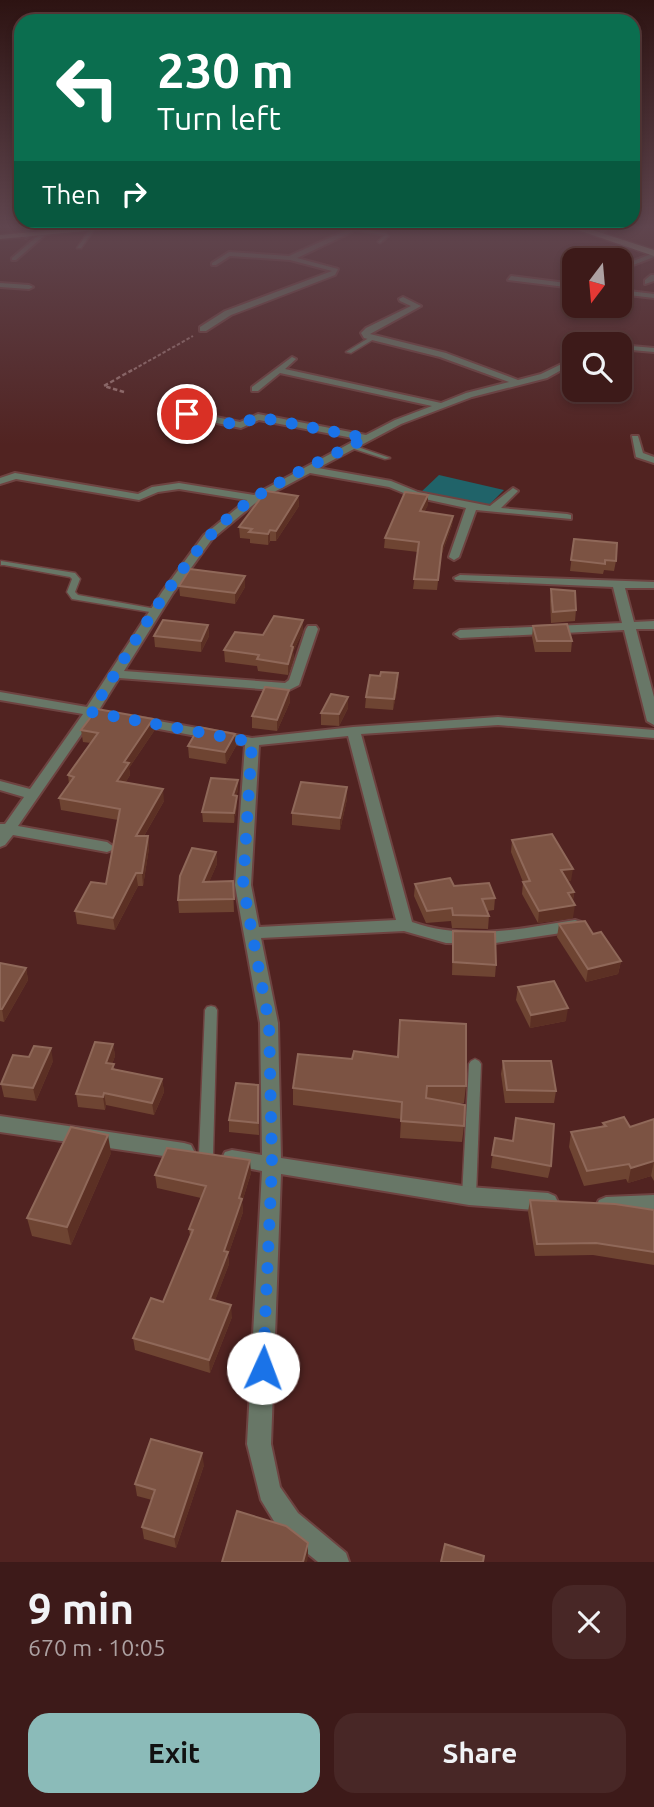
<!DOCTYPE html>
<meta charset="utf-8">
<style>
:root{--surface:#3d1a19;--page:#482726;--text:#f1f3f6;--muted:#ada1a2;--line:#563838;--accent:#8bbbb9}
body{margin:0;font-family:Ubuntu,sans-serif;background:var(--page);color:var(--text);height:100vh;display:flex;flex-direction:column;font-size:26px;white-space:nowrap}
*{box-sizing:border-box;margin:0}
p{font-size:23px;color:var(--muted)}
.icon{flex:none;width:38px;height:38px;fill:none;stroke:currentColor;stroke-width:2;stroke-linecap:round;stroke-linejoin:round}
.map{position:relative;height:1562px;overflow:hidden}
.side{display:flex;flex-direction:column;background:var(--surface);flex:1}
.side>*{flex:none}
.hud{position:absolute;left:14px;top:14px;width:626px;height:214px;border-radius:21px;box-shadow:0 4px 10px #0003,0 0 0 2px var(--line);background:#0b6e4f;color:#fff;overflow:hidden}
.needle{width:46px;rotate:196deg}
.tools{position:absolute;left:562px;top:248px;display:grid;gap:14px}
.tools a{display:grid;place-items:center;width:70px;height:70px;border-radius:14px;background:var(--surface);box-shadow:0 4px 10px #0003,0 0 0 2px var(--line);font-size:35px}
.pin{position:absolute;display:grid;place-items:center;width:60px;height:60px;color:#fff;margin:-30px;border:4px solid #fff;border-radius:50%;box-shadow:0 2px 7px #0007}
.me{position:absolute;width:77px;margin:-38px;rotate:2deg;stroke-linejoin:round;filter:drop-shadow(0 0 5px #0008)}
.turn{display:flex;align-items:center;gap:24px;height:147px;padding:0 28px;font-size:32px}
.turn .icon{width:91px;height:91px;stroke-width:2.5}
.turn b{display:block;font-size:49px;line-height:60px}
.then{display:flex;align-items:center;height:66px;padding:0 28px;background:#0003;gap:14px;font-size:26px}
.round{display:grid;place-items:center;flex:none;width:74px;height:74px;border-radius:21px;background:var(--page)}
.overview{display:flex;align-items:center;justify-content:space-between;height:119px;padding:0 28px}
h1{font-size:42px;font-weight:700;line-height:52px}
.button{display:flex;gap:14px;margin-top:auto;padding:14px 28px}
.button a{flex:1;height:80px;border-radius:21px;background:var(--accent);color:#111;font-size:28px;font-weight:700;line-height:80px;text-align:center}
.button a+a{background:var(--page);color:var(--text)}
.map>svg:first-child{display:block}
</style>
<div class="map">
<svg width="654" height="1562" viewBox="0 0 654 1562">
<rect width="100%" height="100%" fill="#512321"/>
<!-- water -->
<path fill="#206369" d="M439,475L504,490L485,509L419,494Z"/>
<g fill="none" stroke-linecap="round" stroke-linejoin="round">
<defs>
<g id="lane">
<path d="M350,228L386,233L389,236L380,243L378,242L384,235L352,230Z"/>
<path d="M90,229L94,230L81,248H77Z"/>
<path d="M372,336L374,337V339L351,353L346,352Z"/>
<path d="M348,445H352L390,458L385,459L348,447Z"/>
<path d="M1,561L75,573L80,579L75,592L78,595L156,609L160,611L156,613L72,599L67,592L72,579L70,577L4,565H1Z"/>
<path d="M211,1006L215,1007L217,1010L213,1154L211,1158L206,1160L201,1158L199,1154L205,1010L207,1007Z"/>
<path d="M475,1059L479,1061L481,1064L476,1196L474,1200L469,1202L464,1200L462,1196L469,1064L471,1061Z"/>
</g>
<g id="street">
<path d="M27,226H33L29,236L26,238L23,236Z"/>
<path d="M349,226H355L352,232L297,258L338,269L335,275L231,315L206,331H200V327L225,311L332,271L290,260L230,256L216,265H212V263L229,252L289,256L347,230Z"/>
<path d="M602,226H608L602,236H598Z"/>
<path d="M41,233L46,234L16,260H12V258Z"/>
<path d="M654,253V257L620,270V266Z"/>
<path d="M651,275H654V281L645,284V280Z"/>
<path d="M511,276L574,284V288L508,280Z"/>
<path d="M0,283L29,285L33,287L29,289L0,287Z"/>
<path d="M620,290L654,294V298L620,294Z"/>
<path d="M403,297L421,306L370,334L446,353L518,380L541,374L574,358V363L547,378L472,397L401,424L318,468L391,481L418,492L490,506L513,488L518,491L501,508L567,514L571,515V519L476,510L459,557L454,560L449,557L466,508L411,496L389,487L310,473L259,500L212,539L173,593L124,671L285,683L289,680L306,629L308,626H316L318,629L299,685L287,691L119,678L99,710L104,713L102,716H94L18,826L107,842L114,847L112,850L107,852L13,835L5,845L0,847V824H5L24,797L0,790V781L30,789L83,714L0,700V692L87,707L162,592L204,535L247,500L179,489L158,492L139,500L16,479L0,484V478L15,473L138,494L152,487L179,483L254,495L358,439L259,420L241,428L188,417L168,425L163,422L165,420L187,411L240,422L258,414L366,435L395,420L432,406L280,373L258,391H252V387L292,357L296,359L285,369L441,403L466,393L509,382L440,357L364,338L361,333L366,328L411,306L400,301L399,299Z"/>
<path d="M620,345L654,348V352L620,349Z"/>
<path d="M632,436H638L643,453L654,457V463L636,457Z"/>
<path d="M460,575L654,582V588H625L634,622L654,621V629H636L654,697V725L647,721L624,630L460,638L454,634L460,630L622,623L613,587L456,580L454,578Z"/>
<path d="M137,717L252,738L353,727L498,717L654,730V738L498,725L361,734L412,922C466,941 520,929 575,920L581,922L583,926L581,930L489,944L446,943L404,931L261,938L278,1023L281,1158L469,1187L548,1193L555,1196L558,1202L555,1208L548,1211L469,1205L281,1174L271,1444L280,1487L298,1513L346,1553L349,1562H318L280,1531L261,1500L247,1444L262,1171L225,1164L222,1158L225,1152L232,1150L262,1155L260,1023L235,885L245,745L132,724L130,721L132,718ZM348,736L396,920L259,927L251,885L259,745Z"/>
<path d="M0,1116L184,1143L191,1145L194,1151L191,1157L184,1159L0,1132Z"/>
<path d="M654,1195V1213L606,1215L599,1212L596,1206L599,1200L606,1197Z"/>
</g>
<g id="primary">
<path d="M99,226H138L0,239V235Z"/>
<path d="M566,226H580L654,250V256Z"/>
</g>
</defs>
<!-- lane casing -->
<use href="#lane" stroke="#6e4341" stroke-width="3"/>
<!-- street casing -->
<use href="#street" stroke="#6e4341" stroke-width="4"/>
<!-- primary casing -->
<use href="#primary" stroke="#6e4341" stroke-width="3"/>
<!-- path-far1 -->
<path stroke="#9a7371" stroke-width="2" stroke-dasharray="3.5 2" stroke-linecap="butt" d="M129,372L193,336"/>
<!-- path -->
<path stroke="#9a7371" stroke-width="2.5" stroke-dasharray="4.5 2.5" stroke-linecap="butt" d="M124,392L104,386L132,370"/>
<!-- lane -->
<use href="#lane" fill="#687767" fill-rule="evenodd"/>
<!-- street -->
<use href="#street" fill="#687767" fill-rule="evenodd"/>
<!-- primary -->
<use href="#primary" fill="#9abb99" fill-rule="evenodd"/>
</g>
<!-- wall -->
<g fill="#6e4432">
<path d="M298,496L299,506L276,541H270L268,545L250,543V539L240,538L239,527Z"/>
<path d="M428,505L424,512L453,516L452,525L441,556L437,590L413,589L418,552L384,548L385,538Z"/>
<path d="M574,539L616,561L614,571L604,570L603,574L570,571Z"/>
<path d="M179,586L245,587L235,604L180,596Z"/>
<path d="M551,589L576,610L575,621L551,623L550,600Z"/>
<path d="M303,620V631L293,652L294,658L288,675L258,671L257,666L225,662L224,650Z"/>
<path d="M208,625L209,636L201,652L155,647L154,636Z"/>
<path d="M533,626L572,641L571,652H535L532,637Z"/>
<path d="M398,673V685L393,710L365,708L366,697L380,676Z"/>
<path d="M289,690L290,702L277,731L252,728V716Z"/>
<path d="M348,708L339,726L321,725V713Z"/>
<path d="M153,719L154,731L129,768L130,775L125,783L164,801L144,836H148L149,848L143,886H138L115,930L77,924L75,911L106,884L118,820L61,810L59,798L69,784L68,775L91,743L83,742L81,730Z"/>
<path d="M235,734L236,746L226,764L189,758L188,746Z"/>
<path d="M238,790L236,796L237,805L234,823L203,822L202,812Z"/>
<path d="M347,799L340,830L292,825V813Z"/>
<path d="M512,840L571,881H567L574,892L573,901V918L538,923L522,894L523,882L511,852Z"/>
<path d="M216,852L217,864L209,882L233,881L234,912L179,913L178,900Z"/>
<path d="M415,884L495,898L494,910L487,911L489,916L488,929L452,928L451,921L426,923L414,896Z"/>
<path d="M559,924L593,934L621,961L618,974L586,982L557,937Z"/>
<path d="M453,931L496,965L495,977L452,975Z"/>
<path d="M0,963L26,968L28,980L4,1022L0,1021Z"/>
<path d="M518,987L566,1021L530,1028L516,1000Z"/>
<path d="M113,1044L115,1056L112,1064L115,1069L162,1079L164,1092L154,1115L106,1105L105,1110L78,1107L76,1094Z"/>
<path d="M352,1059L466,1086L464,1103H452L464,1126L462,1142L400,1138L401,1119L293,1105V1088Z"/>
<path d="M53,1061L36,1101L4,1097L1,1084Z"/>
<path d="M503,1061L556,1091L554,1103H505L501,1074Z"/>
<path d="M258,1085L259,1135L229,1132V1120Z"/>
<path d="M654,1119V1181L651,1176L628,1183L626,1179L584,1186L569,1147L571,1132L602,1127L603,1123L630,1127Z"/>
<path d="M495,1138L551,1166L548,1178L491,1168Z"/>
<path d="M111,1153L71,1245L32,1236L27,1218Z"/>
<path d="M251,1173L242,1202L243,1212L228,1255L229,1264L215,1300L232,1317L210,1373L135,1350L133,1338L163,1302L190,1236L189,1229L201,1198L157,1188L155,1175Z"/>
<path d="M530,1200L654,1210V1265L593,1255L535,1256L528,1212Z"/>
<path d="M204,1465L176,1548L144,1539L142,1527L152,1500L137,1496L135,1484Z"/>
</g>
<!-- shaded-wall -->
<g fill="#5c3024">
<path d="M428,495V505L419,521L420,511Z"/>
<path d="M298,496L299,506L276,541V531Z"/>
<path d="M453,516L452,525L441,556L437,590L442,546Z"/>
<path d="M270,530V541L268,545V534Z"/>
<path d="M245,576V587L235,604V593Z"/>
<path d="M303,620V631L293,652L294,658L288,675V664L291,646Z"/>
<path d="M208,625L209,636L201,652V641Z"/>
<path d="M398,673V685L393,710L394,699Z"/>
<path d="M289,690L290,702L277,731V720Z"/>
<path d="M348,697V708L339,726V714Z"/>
<path d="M153,719L154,731L129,768L130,775L118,794L117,781L124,762Z"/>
<path d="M235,734L236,746L226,764L225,752Z"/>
<path d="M238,780V790L234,805L233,795Z"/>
<path d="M347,787V799L340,830V818Z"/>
<path d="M163,789L164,801L137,848L136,836Z"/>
<path d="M237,796V805L234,823V813Z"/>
<path d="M148,836L149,848L143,886L142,873Z"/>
<path d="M216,852L217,864L204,894L203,882Z"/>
<path d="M573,869L571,881L559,883L561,870Z"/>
<path d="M136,873L138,886L115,930L113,918Z"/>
<path d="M574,892L572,905L568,893Z"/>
<path d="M575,905L573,918L538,923L539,911Z"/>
<path d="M621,961L618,974L586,982L588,969Z"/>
<path d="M26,968L28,980L4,1022L2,1009Z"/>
<path d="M568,1008L566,1021L530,1028L531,1015Z"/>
<path d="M113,1044L115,1056L108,1076L106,1063Z"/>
<path d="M51,1048L53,1061L36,1101L33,1088Z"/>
<path d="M162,1079L164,1092L154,1115L152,1103Z"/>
<path d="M104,1093L106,1105L105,1110L103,1097Z"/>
<path d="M108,1135L111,1153L71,1245L67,1227Z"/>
<path d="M250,1160L251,1173L242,1202L243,1212L228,1255L229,1264L211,1311L210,1299Z"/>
<path d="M654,1161L651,1176L628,1183L631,1168Z"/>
<path d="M231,1305L232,1317L210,1373L209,1360Z"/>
<path d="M202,1453L204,1465L176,1548L174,1537Z"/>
<path d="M308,1543V1557L307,1562H303Z"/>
</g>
<!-- building -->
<g fill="#7c5343" stroke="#8f6859" stroke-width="2">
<path d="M266,491L298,496L276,531L270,530L268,534L249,532L252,529L239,527Z"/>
<path d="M405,492L428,495L420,511L453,516L442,546L438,580L414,579L419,542L385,538Z"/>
<path d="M574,539L617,543L616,561L605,560V564L571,560Z"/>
<path d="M190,569L245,576L235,593L179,586Z"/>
<path d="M551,589L575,591L576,610L553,612Z"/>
<path d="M274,616L303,620L291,646L293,647L288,664L257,659L259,655L224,650L235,632L263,635Z"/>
<path d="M163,620L208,625L201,641L154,636Z"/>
<path d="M567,624L572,641H537L533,626Z"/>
<path d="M381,672L398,673L394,699L366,697L370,675L380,676Z"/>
<path d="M265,687L289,690L277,720L252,716Z"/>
<path d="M331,694L348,697L339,714L321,713Z"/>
<path d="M97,709L153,719L124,762L129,763L117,781L163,789L136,836H148L142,873H136L113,918L75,911L91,882L106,884L120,809L59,798L74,777L68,775L98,733L81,730Z"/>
<path d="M199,727L235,734L225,752L188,746Z"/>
<path d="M211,778L238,780L233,795L237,796L234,813L202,812Z"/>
<path d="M301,782L347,787L340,818L292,813Z"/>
<path d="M552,834L573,869L561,870L574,892L568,893L575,905L539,911L523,882L530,881L512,840Z"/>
<path d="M192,848L216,852L203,882L233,881L234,899L178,900L180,876Z"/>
<path d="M450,878L454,886L489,883L495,898L482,899L489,916L453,915L452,908L427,911L415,884Z"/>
<path d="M585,921L593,934L601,932L621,961L588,969L559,924Z"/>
<path d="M453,931L495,932L496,965L453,962Z"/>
<path d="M0,963L26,968L2,1009H0Z"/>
<path d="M554,981L568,1008L531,1015L518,987Z"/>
<path d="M400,1020L466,1024V1086H427L426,1098L465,1105L464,1126L401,1121L402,1102L293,1088L298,1054L352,1059L354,1051L398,1057Z"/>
<path d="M95,1042L113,1044L106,1063L114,1064L112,1069L162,1079L152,1103L104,1093L103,1097L76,1094Z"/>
<path d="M34,1046L51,1048L33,1088L1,1084L13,1055L29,1057Z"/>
<path d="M503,1061H551L556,1091L507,1090Z"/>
<path d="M236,1083L258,1085V1123L229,1120Z"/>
<path d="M624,1117L630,1127L654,1119V1161L631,1168L629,1164L587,1171L571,1132L606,1126L603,1123Z"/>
<path d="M516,1118L554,1124L551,1166L492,1155L495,1138L513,1141Z"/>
<path d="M71,1127L108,1135L67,1227L27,1218Z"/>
<path d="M167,1148L250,1160L239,1198L242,1199L224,1251L228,1252L210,1299L231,1305L209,1360L133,1338L151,1298L163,1302L193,1230L189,1229L206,1186L155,1175Z"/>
<path d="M530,1200L615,1204L654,1210V1252L596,1243L537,1244Z"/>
<path d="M151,1439L202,1453L174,1537L142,1527L155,1490L135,1484Z"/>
<path d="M237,1511L286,1526L308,1543L303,1562H222Z"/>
<path d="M445,1544L484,1556L483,1562H441Z"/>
</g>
<!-- sky -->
<linearGradient id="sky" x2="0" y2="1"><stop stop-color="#2d1312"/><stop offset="0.51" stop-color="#5f454e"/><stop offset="1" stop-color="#5f454e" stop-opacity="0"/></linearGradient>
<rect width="654" height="445" fill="url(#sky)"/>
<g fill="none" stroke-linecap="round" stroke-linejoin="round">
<!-- route -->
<path stroke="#1a73e8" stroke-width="12" stroke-dasharray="0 21.6" d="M187,414L237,425L258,417L366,438C312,466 248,492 208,538C162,590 128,655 91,712L252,742L243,885L269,1023L272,1164L263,1368"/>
</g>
</svg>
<div class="tools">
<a><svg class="needle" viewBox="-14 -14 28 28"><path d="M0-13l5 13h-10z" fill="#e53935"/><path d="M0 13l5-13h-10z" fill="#ada1a2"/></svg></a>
<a><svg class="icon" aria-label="search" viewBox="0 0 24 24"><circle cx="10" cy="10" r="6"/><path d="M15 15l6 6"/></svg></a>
</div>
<div class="pin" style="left:187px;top:414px;background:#d93025"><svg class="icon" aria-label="arrive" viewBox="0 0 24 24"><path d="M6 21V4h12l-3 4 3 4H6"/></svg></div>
<svg class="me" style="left:263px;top:1368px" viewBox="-20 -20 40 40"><circle r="19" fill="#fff"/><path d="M0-13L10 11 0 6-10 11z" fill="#1a73e8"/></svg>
<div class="hud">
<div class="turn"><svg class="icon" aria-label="left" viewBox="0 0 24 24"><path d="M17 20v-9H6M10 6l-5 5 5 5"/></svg><div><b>230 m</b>Turn left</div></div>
<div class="then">Then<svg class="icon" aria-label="right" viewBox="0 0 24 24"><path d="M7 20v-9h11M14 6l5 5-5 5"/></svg></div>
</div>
</div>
<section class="side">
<div class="overview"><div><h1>9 min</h1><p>670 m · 10:05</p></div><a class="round"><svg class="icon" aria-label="close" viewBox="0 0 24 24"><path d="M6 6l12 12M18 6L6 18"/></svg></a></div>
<div class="button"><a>Exit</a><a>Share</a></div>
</section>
